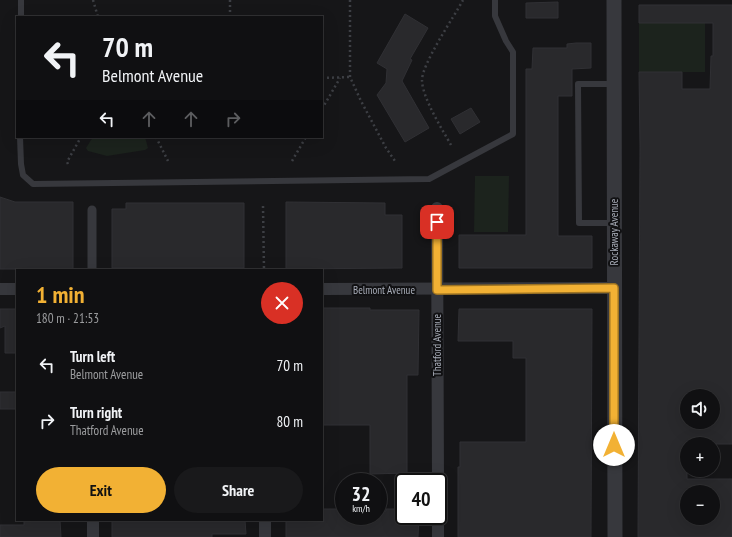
<!DOCTYPE html>
<meta charset="utf-8">
<style>
:root{--surface:#101012;--page:#19191b;--text:#f1f3f6;--muted:#9c9d9f;--line:#303032;--accent:#f2b134}
body{margin:0;font-family:"PT Sans Narrow",sans-serif;background:var(--page);color:var(--text);height:100vh;display:flex;flex-direction:column;font-size:15px;white-space:nowrap}
*{box-sizing:border-box;margin:0}
p{font-size:13px;color:var(--muted)}
.icon{flex:none;width:22px;height:22px;fill:none;stroke:currentColor;stroke-width:2;stroke-linecap:round;stroke-linejoin:round}
.map{position:relative;flex:1;overflow:hidden}
.panel{position:absolute;left:16px;top:269px;width:307px;height:252px;display:flex;flex-direction:column;background:var(--surface);border-radius:0px;box-shadow:0 4px 16px #0002,0 0 0 1px var(--line)}
.panel>*{flex:none}
.banner{position:absolute;left:16px;top:16px;width:307px;height:122px;border-radius:0px;box-shadow:0 4px 16px #0002,0 0 0 1px var(--line);background:#101012;color:var(--text);overflow:hidden}
.controls{position:absolute;left:680px;top:389px;display:grid;gap:8px}
.controls a{display:grid;place-items:center;width:40px;height:40px;border-radius:50%;background:var(--surface);box-shadow:0 4px 16px #0002,0 0 0 1px var(--line);font-size:20px}
.speed{position:absolute;left:335px;top:473px;display:flex;gap:8px;font-size:20px;font-weight:700;text-align:center}
.speed>*{display:grid;place-content:center;width:52px;height:52px;border-radius:50%;background:var(--surface);box-shadow:0 4px 16px #0002,0 0 0 1px var(--line);line-height:1}
.speed small{font-size:10px;font-weight:400}
.speed .limit{border:2px solid #111;border-radius:6px;background:#fff;color:#111}
.pin{position:absolute;display:grid;place-items:center;width:34px;height:34px;color:#fff;margin:-17px;border-radius:8px;box-shadow:0 2px 6px #0006}
.me{position:absolute;width:44px;margin:-22px;rotate:0deg;stroke-linejoin:round;filter:drop-shadow(0 0 3px #0008)}
.turn{display:flex;align-items:center;gap:14px;height:84px;padding:0 20px;font-size:18px}
.turn .icon{width:52px;height:52px;stroke-width:2.5}
.turn b{display:block;font-size:28px;line-height:34px}
.lanes{display:flex;align-items:center;height:38px;padding:0 20px;background:#0003;justify-content:center;gap:20px;direction:ltr}
.lanes .off{opacity:.35}
.round{display:grid;place-items:center;flex:none;width:42px;height:42px;border-radius:21px;background:var(--page)}
.overview{display:flex;align-items:center;justify-content:space-between;height:68px;padding:0 20px}
h1{font-size:24px;font-weight:700;line-height:30px;color:var(--accent)}
.cta{display:flex;gap:8px;margin-top:auto;padding:8px 20px}
.cta a{flex:1;height:46px;border-radius:24px;background:var(--accent);color:#111;font-size:16px;font-weight:700;line-height:46px;text-align:center}
.cta a+a{background:var(--page);color:var(--text)}
ul{padding:0;list-style:none}
li{display:flex;align-items:center;gap:12px;height:56px;padding:0 20px}
li div{flex:1}
li b{display:block;font-size:15px}
li em{font-style:normal}
.map>svg:first-child{display:block}
</style>
<div class="map">
<svg width="732" height="537" viewBox="0 0 732 537">
<rect width="100%" height="100%" fill="#161618"/>
<!-- green -->
<g fill="#1c231d">
<rect x="639" y="23" width="66" height="49"/>
<path d="M93,137H145L148,148L145,150L107,156L88,151L86,148Z"/>
<path d="M475,176H509L508,232H474Z"/>
</g>
<!-- building -->
<g fill="#29292c" stroke="#303034" fill-rule="evenodd">
<path d="M558,2V18H526V3Z"/>
<path d="M639,5H732V444H687V479H732V537H638L640,146L639,72H682V89H710L711,56H713V23H639ZM687,396H713V422H687ZM687,492H713V518H687Z"/>
<path d="M405,14L428,28L410,59L412,60L402,81L429,128L405,142L377,95L386,83L387,69L377,63Z"/>
<path d="M576,43H591V68L572,69V96H558V236H592V268H459V235H526V69H532L533,48H567V44Z"/>
<path d="M471,108L480,122L460,134L451,119Z"/>
<path d="M0,197L15,202H73V269H0Z"/>
<path d="M286,202L385,203V215H402V268L286,269Z"/>
<path d="M126,203H244V268H112V209H126Z"/>
<path d="M322,308H370V310H419L418,375H407V473L370,474V425H322Z"/>
<path d="M0,309H17V353H5V326L0,328Z"/>
<path d="M459,309H592L591,537H458V467H460V442H526V358H513V341H458Z"/>
<rect x="0" y="392" width="17" height="17"/>
<path d="M322,509H344V516H378V511H386V509H404V516H419L418,537H286V520H322Z"/>
<path d="M24,520H60L61,537H0V525H24Z"/>
<path d="M162,520H245L246,534H212V537H112V521H162Z"/>
</g>
<g fill="none" stroke-linecap="round" stroke-linejoin="round">
<!-- path -->
<g stroke="#3d3f44" stroke-width="2.5" stroke-dasharray="2 3" stroke-linecap="butt">
<path d="M93,0L98,17"/>
<path d="M230,0V17"/>
<path d="M350,0V77L361,101L386,148L395,161"/>
<path d="M322,78L350,77"/>
<path d="M322,109L340,78"/>
<path d="M156,137L168,161"/>
<path d="M451,145C442,129 423,99 422,81C421,65 454,17 463,0"/>
<path d="M292,161L306,137"/>
<path d="M68,164L67,162L81,137"/>
<path d="M263,206L264,270"/>
</g>
<!-- service -->
<g stroke="#37383d" stroke-width="6">
<path d="M21,17V0"/>
<path d="M20,137L21,164L23,175L33,184L429,179L513,134V52L506,41L495,16V0"/>
<path d="M614,223H579L578,84H614"/>
</g>
<!-- pedestrian -->
<path stroke="#37383d" stroke-width="9" d="M92,270V210"/>
<!-- minor -->
<g stroke="#37383d" stroke-width="12">
<path d="M437,208L438,482"/>
<path d="M0,289H17"/>
<path d="M322,289L614,288"/>
<path d="M438,516V537"/>
<path d="M93,520V537"/>
<path d="M265,520V537"/>
</g>
<!-- tertiary -->
<path stroke="#37383d" stroke-width="15" d="M614,0L615,537"/>
</g>
<g fill="none" stroke-linecap="round" stroke-linejoin="round">
<defs>
<path id="route" d="M437,222V290L614,288V445"/>
</defs>
<!-- route casing -->
<use href="#route" stroke="#9d7322" stroke-width="10"/>
<!-- route -->
<use href="#route" stroke="#f2b134" stroke-width="7"/>
</g>
<g text-anchor="middle" dominant-baseline="central" stroke-width="4" stroke-linejoin="round" paint-order="stroke">
<!-- street labels -->
<g font-size="11" fill="#a8adb8" stroke="#111113">
<text transform="translate(614 232) rotate(-90)">Rockaway Avenue</text>
<text x="384" y="290">Belmont Avenue</text>
<text transform="translate(437 345) rotate(-90)">Thatford Avenue</text>
</g>
</g>
</svg>
<div class="controls">
<a><svg class="icon" aria-label="sound" viewBox="0 0 24 24"><path d="M4 9h4l5-4v14l-5-4H4zM17 9q2 3 0 6"/></svg></a>
<a>+</a>
<a>−</a>
</div>
<div class="speed"><div>32<small>km/h</small></div><div class="limit">40</div></div>
<div class="pin" style="left:437px;top:222px;background:#d93025"><svg class="icon" aria-label="arrive" viewBox="0 0 24 24"><path d="M6 21V4h12l-3 4 3 4H6"/></svg></div>
<svg class="me" style="left:614px;top:445px" viewBox="-20 -20 40 40"><circle r="19" fill="#fff"/><path d="M0-13L10 11 0 6-10 11z" fill="#f2b134"/></svg>
<div class="banner">
<div class="turn"><svg class="icon" aria-label="left" viewBox="0 0 24 24"><path d="M17 20v-9H6M10 6l-5 5 5 5"/></svg><div><b>70 m</b>Belmont Avenue</div></div>
<div class="lanes"><svg class="icon" aria-label="left" viewBox="0 0 24 24"><path d="M17 20v-9H6M10 6l-5 5 5 5"/></svg><svg class="icon off" aria-label="ahead" viewBox="0 0 24 24"><path d="M12 20V5M6 11l6-6 6 6"/></svg><svg class="icon off" aria-label="ahead" viewBox="0 0 24 24"><path d="M12 20V5M6 11l6-6 6 6"/></svg><svg class="icon off" aria-label="right" viewBox="0 0 24 24"><path d="M7 20v-9h11M14 6l5 5-5 5"/></svg></div>
</div>
<section class="panel">
<div class="overview"><div><h1>1 min</h1><p>180 m · 21:53</p></div><a class="round" style="background:#d93025;color:#fff"><svg class="icon" aria-label="close" viewBox="0 0 24 24"><path d="M6 6l12 12M18 6L6 18"/></svg></a></div>
<ul>
<li><svg class="icon" aria-label="left" viewBox="0 0 24 24"><path d="M17 20v-9H6M10 6l-5 5 5 5"/></svg><div><b>Turn left</b><p>Belmont Avenue</p></div><em>70 m</em></li>
<li><svg class="icon" aria-label="right" viewBox="0 0 24 24"><path d="M7 20v-9h11M14 6l5 5-5 5"/></svg><div><b>Turn right</b><p>Thatford Avenue</p></div><em>80 m</em></li>
</ul>
<div class="cta"><a>Exit</a><a>Share</a></div>
</section>
</div>
